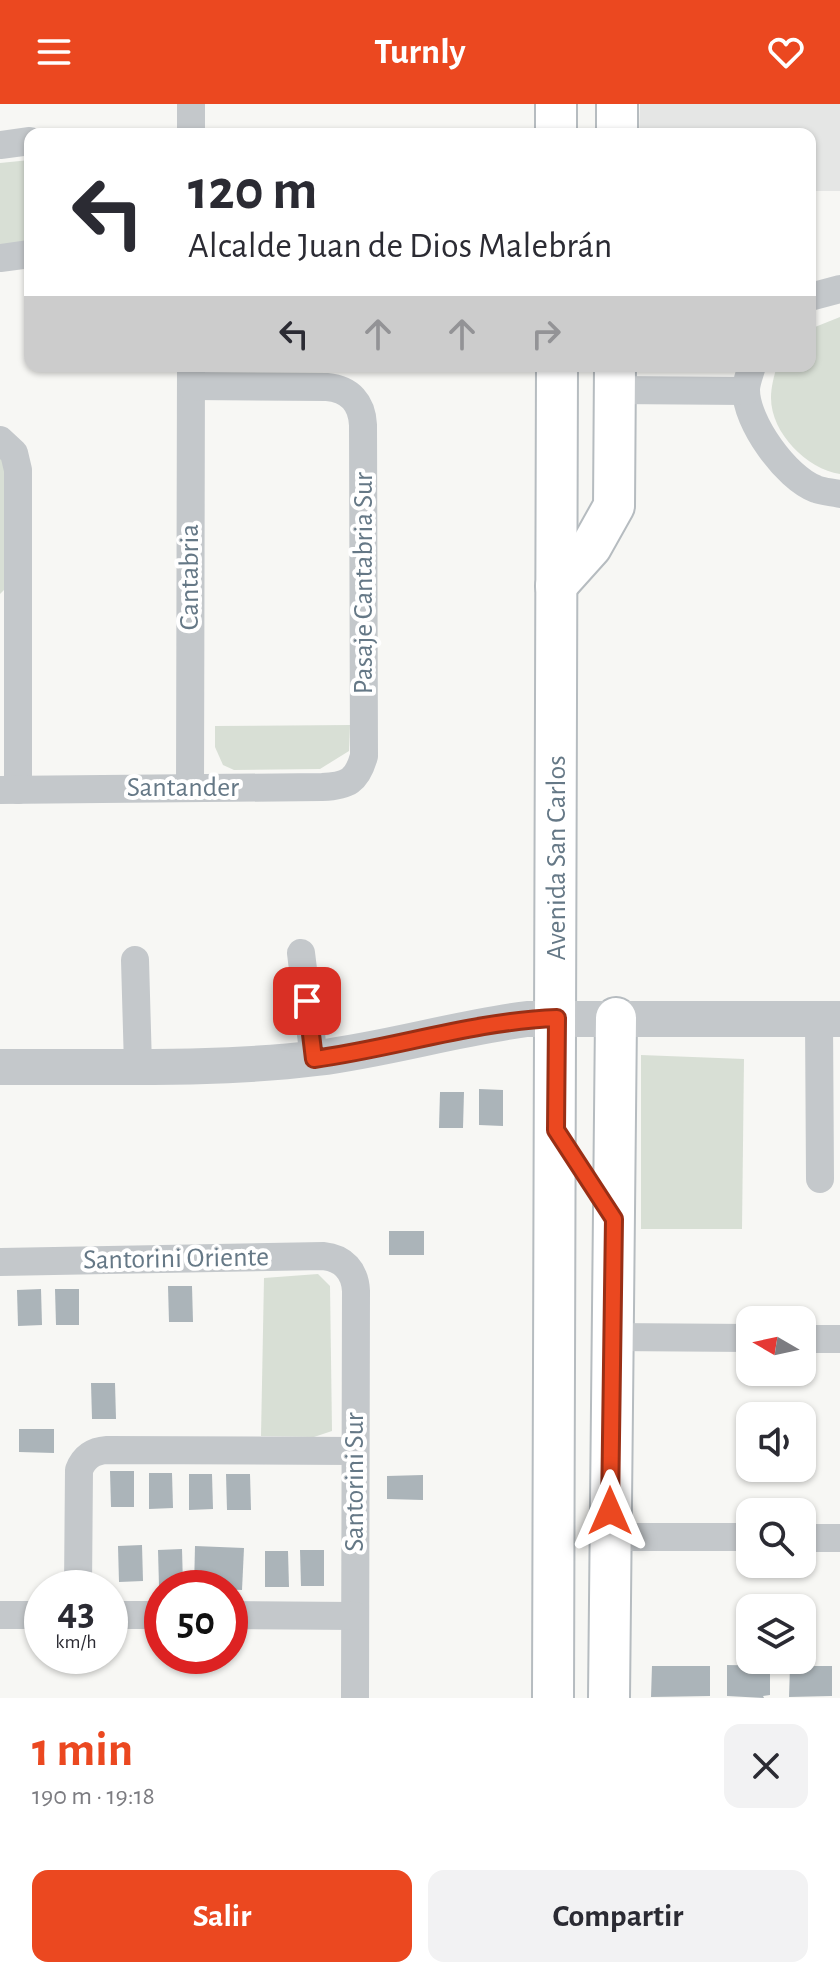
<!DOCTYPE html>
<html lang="es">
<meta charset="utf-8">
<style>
:root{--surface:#fff;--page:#f2f2f3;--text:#2b2b33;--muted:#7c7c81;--accent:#eb4820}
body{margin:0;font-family:"Alegreya Sans",sans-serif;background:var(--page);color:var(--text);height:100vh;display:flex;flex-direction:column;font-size:30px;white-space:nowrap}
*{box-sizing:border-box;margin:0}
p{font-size:26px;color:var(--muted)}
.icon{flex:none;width:44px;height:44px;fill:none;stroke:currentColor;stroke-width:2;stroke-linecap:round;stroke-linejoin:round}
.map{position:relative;height:1594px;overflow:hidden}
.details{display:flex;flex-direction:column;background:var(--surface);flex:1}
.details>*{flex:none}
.hud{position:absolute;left:24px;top:24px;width:792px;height:244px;border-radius:16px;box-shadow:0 2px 6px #0004;background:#fff;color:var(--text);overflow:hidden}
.needle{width:52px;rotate:279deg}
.fabs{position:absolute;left:736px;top:1202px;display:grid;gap:16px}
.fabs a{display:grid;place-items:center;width:80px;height:80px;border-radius:16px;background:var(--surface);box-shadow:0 2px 6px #0004;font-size:40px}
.speed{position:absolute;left:24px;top:1466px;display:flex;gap:16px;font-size:40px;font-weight:700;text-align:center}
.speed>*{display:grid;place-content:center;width:104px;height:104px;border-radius:50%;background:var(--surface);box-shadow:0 2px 6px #0004;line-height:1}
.speed small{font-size:20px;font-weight:400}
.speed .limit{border:12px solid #d22;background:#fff;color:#111}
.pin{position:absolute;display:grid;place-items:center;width:68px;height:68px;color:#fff;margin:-34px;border-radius:16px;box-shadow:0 4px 12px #0006}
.me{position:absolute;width:88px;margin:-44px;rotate:0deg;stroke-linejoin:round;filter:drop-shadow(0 0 6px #0008)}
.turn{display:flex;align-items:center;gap:28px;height:168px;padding:0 32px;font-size:36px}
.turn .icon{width:104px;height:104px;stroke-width:2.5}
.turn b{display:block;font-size:56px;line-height:68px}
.lanes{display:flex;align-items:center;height:76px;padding:0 32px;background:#0003;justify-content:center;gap:40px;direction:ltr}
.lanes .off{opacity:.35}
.round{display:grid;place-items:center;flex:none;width:84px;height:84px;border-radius:16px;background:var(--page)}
.head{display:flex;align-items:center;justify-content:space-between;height:136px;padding:0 32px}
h1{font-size:48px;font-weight:700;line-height:60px;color:var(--accent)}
.button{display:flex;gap:16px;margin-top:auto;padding:16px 32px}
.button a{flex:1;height:92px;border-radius:16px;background:var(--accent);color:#fff;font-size:32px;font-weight:700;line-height:92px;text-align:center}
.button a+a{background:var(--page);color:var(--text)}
header{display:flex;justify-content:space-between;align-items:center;height:104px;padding:0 32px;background:var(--accent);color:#fff;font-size:36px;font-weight:700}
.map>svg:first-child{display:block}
</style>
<header><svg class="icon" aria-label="menu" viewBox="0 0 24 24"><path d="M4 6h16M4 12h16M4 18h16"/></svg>Turnly<svg class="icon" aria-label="heart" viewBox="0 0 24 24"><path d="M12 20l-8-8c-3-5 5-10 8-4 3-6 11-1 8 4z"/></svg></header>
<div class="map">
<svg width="840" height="1594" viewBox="0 0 840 1594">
<rect width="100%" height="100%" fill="#f7f7f4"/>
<!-- built -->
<path fill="#e5e6e5" d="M640,0H840V87H810V30H639Z"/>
<!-- green -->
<g fill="#d8dfd5">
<path d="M30,56V137L0,141V59Z"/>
<path d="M840,213V370C807,365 771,329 771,294C771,283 774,272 777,262H810V225Z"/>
<path d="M0,352L4,353L10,480L0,490Z"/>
<path d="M350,621L349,647L320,665L234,666L223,661L215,643V622Z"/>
<path d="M641,951L744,955L742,1125H641Z"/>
<path d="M318,1170L330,1182L332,1327L314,1333L261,1332L264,1174Z"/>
</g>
<!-- building -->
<g fill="#abb4b9">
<path d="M479,985L503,986V1022L479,1021Z"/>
<path d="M440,988H464L463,1024H439Z"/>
<rect x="389" y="1127" width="35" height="24"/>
<path d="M168,1182H192L193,1218H169Z"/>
<path d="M41,1185L42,1221L18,1222L17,1186Z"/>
<path d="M55,1185H79V1221H56Z"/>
<path d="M91,1279H115L116,1315H92Z"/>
<path d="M19,1325H54V1349L19,1348Z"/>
<path d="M110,1367H134V1403H111Z"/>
<path d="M149,1369H172L173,1404L149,1405Z"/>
<path d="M189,1370H212L213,1405L189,1406Z"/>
<path d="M226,1370H250L251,1406H227Z"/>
<path d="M423,1371V1396L387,1395V1372Z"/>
<path d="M142,1441L143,1477L119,1478L118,1442Z"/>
<path d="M195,1442L244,1444L242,1486L194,1484Z"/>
<path d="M182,1445L183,1481L159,1482L158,1446Z"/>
<path d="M300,1446H324V1482H301Z"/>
<path d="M265,1447H288L289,1483H265Z"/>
<path d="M727,1561L770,1562V1591L763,1592L764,1594L727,1592Z"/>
<path d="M652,1562H710V1592L651,1593Z"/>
<path d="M790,1562H832V1592L789,1593Z"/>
</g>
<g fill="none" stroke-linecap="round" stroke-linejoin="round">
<defs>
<g id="secondary">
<path d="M556,0V30"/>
<path d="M617,0V30"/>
<path d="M556,482L591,443L614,402L615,262"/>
<path d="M553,1594L557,262"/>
<path d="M609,1594L616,914"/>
</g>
</defs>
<!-- secondary casing -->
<use href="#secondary" stroke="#b6bcc0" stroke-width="44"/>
<!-- minor -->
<g stroke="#c4c8cb" stroke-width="28">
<path d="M191,30V0"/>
<path d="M0,41L30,37"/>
<path d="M0,154L30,150"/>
<path d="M810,193L840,185"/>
<path d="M752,262C750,269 746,279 746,286C746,318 786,374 816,385C823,388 832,388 840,390"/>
<path d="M615,286L746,287"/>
<path d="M0,336L14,349L18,366V686"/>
<path d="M190,684L191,262"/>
<path d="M0,686L322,683C348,682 357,677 364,652L363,321C362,299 350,285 327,283L191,282"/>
<path d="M301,849L314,955"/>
<path d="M135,856L138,962"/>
<path d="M819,915L820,1075"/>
<path d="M0,1158L323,1152C344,1154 355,1167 356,1187L355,1594"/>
<path d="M612,1233L750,1234"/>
<path d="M802,1235H840"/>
<path d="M610,1433H750"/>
<path d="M802,1434H840"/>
<path d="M78,1484L79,1366C84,1353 93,1347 107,1346L355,1347"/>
<path d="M0,1511H42"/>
<path d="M110,1511H162"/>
<path d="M230,1511L355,1512"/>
</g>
<!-- tertiary -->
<path stroke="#c4c8cb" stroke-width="36" d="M0,963C105,962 213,967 317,954C388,945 457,924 527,915H840"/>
<!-- secondary -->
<use href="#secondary" stroke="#fff" stroke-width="40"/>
</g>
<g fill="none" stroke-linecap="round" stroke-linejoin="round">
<defs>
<path id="route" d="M307,897L314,955C395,944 474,917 557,914L556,1026L614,1115L610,1407"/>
</defs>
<!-- route casing -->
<use href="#route" stroke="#992f15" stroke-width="20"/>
<!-- route -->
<use href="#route" stroke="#eb4820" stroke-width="14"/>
</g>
<g text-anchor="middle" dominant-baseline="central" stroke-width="8" stroke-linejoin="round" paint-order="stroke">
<!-- street labels -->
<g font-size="28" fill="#657886" stroke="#fff">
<text transform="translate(190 473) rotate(-90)">Cantabria</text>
<text transform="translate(364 479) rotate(-90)">Pasaje Cantabria Sur</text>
<text x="183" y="684">Santander</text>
<text transform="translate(557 754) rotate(-90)">Avenida San Carlos</text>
<text transform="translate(176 1155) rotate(-1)">Santorini Oriente</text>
<text transform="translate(355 1378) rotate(-90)">Santorini Sur</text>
</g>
</g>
</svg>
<div class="fabs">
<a><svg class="needle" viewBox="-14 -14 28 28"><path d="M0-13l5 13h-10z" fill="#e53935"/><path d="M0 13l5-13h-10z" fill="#7c7c81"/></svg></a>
<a><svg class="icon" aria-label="sound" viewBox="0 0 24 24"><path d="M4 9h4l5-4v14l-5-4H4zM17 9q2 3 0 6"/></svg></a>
<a><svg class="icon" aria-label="search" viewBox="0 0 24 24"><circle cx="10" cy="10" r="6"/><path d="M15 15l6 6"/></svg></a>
<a><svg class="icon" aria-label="layers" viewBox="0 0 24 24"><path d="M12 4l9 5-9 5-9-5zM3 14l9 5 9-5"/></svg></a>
</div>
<div class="speed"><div>43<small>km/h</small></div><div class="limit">50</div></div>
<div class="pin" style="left:307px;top:897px;background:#d93025"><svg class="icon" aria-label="arrive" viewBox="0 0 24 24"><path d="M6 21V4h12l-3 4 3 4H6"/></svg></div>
<svg class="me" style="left:610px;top:1407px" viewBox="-20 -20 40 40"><path d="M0-17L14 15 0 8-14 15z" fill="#eb4820" stroke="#fff" stroke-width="4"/></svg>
<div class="hud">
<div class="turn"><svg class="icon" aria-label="left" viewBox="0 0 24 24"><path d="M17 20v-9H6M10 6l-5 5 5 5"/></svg><div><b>120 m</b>Alcalde Juan de Dios Malebrán</div></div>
<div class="lanes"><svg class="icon" aria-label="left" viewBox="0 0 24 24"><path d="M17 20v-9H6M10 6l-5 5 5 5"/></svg><svg class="icon off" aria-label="ahead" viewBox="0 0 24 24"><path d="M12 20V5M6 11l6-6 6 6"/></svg><svg class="icon off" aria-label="ahead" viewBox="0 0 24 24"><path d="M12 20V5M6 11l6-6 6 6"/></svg><svg class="icon off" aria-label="right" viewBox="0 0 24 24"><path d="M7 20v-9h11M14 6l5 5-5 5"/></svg></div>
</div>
</div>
<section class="details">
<div class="head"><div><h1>1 min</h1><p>190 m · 19:18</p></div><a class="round"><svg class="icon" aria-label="close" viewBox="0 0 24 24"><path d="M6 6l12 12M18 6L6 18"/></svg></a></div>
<div class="button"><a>Salir</a><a>Compartir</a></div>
</section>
